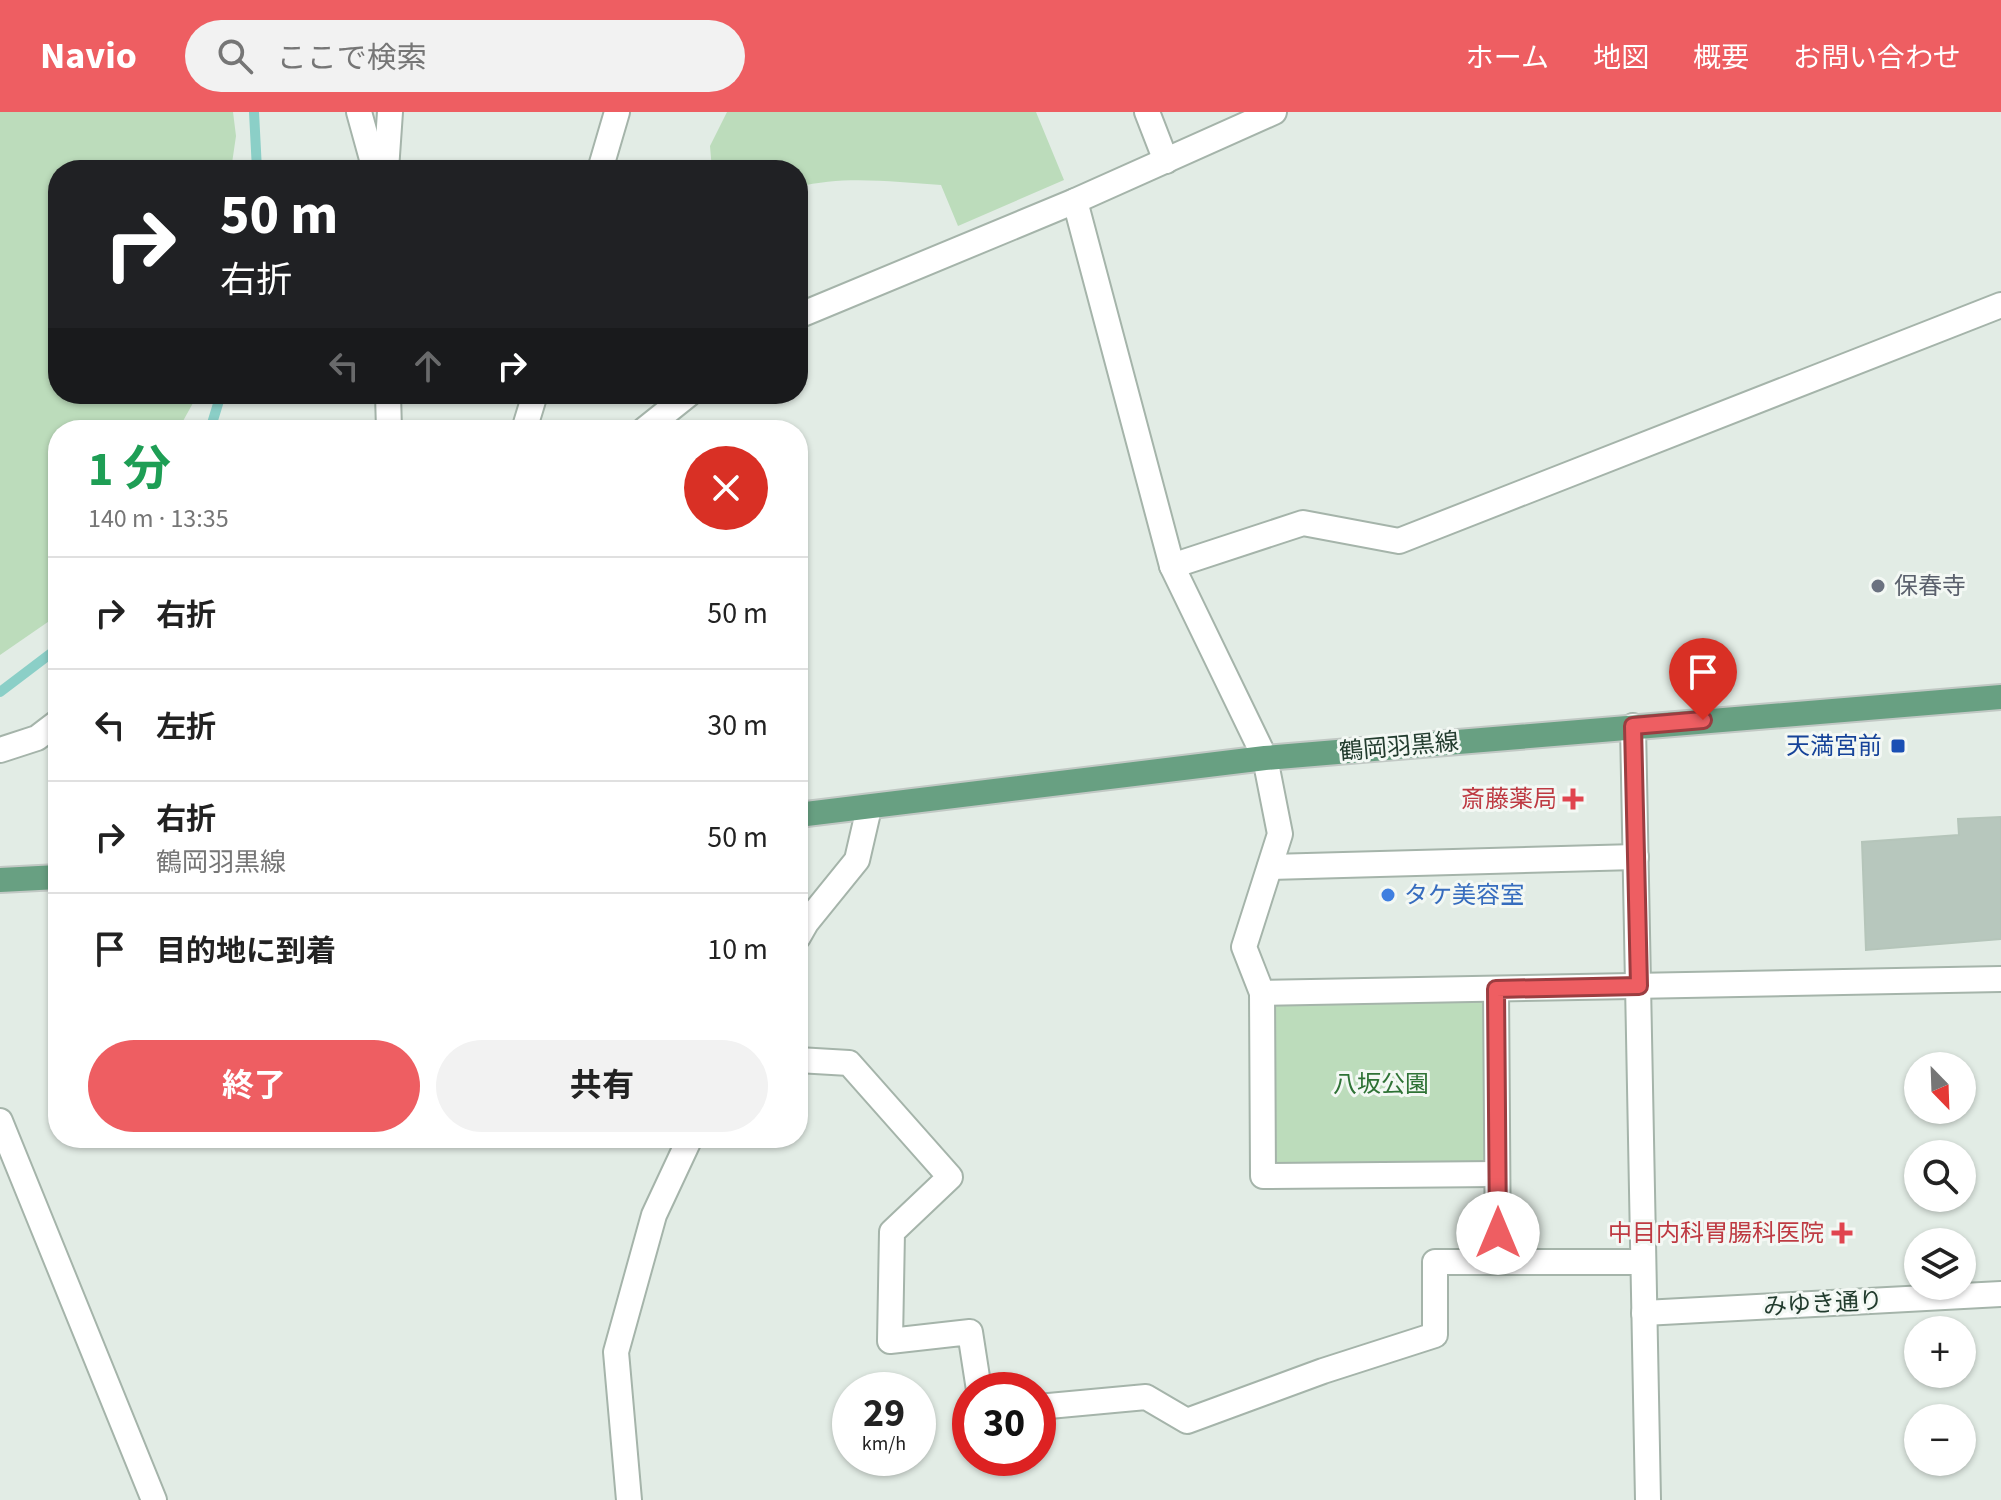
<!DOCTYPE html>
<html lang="ja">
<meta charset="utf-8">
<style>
:root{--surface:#fff;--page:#f2f2f2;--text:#222;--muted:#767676;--line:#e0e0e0;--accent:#ee5e62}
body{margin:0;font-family:"Source Sans 3","Noto Sans JP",sans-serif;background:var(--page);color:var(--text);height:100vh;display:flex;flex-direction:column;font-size:30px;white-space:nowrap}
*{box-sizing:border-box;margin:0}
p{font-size:26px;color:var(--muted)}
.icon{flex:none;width:44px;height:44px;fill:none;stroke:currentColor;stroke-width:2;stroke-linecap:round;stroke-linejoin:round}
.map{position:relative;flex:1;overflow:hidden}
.side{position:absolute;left:48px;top:308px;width:760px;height:728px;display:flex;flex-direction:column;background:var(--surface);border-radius:32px;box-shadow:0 2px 6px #0004}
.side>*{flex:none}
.hud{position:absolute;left:48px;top:48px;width:760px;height:244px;border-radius:32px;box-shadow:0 2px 6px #0004;background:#202124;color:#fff;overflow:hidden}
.needle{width:52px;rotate:157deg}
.controls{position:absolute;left:1904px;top:940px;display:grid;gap:16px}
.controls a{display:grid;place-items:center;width:72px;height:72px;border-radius:50%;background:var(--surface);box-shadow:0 2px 6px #0004;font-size:40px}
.speed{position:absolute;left:832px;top:1260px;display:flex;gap:16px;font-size:40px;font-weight:700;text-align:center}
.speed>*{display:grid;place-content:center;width:104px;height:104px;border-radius:50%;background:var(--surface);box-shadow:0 2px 6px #0004;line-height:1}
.speed small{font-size:20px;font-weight:400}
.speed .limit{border:12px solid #d22;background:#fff;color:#111}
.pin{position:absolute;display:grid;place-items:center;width:68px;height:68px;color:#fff;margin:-82px -34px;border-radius:50% 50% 50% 0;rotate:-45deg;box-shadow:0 0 8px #0007}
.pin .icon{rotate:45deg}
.me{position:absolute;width:88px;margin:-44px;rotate:0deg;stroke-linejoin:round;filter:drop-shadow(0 0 6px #0008)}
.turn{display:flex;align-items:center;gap:28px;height:168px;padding:0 40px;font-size:36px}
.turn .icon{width:104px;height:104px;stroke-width:2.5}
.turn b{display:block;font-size:56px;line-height:68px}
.lanes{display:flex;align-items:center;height:76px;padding:0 40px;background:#0003;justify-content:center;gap:40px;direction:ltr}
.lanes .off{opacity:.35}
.round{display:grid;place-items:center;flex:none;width:84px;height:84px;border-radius:42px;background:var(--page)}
.overview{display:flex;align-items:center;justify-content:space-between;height:136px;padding:0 40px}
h1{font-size:48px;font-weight:700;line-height:60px;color:#1e9e55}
.button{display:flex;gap:16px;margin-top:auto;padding:16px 40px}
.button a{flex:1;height:92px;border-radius:48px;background:var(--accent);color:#fff;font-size:32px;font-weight:700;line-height:92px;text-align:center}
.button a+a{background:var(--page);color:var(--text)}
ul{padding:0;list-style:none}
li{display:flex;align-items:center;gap:24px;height:112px;padding:0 40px;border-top:2px solid var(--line)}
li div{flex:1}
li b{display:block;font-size:30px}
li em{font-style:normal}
header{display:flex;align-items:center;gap:48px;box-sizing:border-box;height:112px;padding:0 40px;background:var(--accent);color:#fff}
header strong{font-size:38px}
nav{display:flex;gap:44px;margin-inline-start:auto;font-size:28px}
.search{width:560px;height:72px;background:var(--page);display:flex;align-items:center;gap:20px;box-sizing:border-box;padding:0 28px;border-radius:44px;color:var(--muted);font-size:30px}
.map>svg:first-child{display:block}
</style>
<header>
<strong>Navio</strong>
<div class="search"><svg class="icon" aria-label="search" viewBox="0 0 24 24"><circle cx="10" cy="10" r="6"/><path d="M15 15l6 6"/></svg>ここで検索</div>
<nav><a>ホーム</a><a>地図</a><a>概要</a><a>お問い合わせ</a></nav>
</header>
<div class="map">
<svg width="2001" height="1388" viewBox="0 0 2001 1388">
<rect width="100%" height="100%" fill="#e2ece5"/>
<!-- green -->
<g fill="#bcdcbb">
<path d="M0,0H233L236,24L231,58H58V282H198L178,318H58V503L0,543Z"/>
<path d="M727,0H1036L1064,68L958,114L941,73C894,70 844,63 798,75V58H712L710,34Z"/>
<path d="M1488,887L1490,1051L1272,1055L1274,892Z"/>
</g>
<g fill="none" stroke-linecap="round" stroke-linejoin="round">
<!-- stream -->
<g stroke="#8bcfc7" stroke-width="10">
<path d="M254,0L257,58"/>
<path d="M210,318L221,282"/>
<path d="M0,580L58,536"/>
</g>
</g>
<!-- building -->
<path fill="#b7c7bd" stroke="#b5c5ba" stroke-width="2" d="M2001,705V827L1866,838L1862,730L1959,723L1958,707Z"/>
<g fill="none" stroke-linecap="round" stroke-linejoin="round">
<defs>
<g id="minor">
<path d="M359,0L375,58"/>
<path d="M1147,0L1166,49"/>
<path d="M386,58L390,0"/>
<path d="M600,58L617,0"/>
<path d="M1075,89L1172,454L1265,646L1280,722L1244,835L1262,881L1263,1064L1497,1062"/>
<path d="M798,204L1075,89L1274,0"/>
<path d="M388,282L389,318"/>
<path d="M524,318L535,282"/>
<path d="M644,318L689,282"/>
<path d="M1172,454L1303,411L1399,429L2001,193"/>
<path d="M1633,614L1648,1388"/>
<path d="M0,638L37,626L58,610"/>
<path d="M1270,755L1636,745"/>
<path d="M798,825L806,811L857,748L869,696"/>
<path d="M1496,877L1498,1150"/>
<path d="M1262,881L2001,867"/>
<path d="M798,948L849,951L950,1065L892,1120L890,1229L970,1220L979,1278"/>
<path d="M0,1009L154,1388"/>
<path d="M1644,1201L2001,1182"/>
<path d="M1038,1295L1146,1285L1187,1309L1323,1259L1435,1223V1150H1643"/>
<path d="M629,1388L616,1240L654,1103L690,1026"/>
</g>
<g id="major">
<path d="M798,703L1265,646L2001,585"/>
<path d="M0,768L58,765"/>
</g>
</defs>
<!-- minor casing -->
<use href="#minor" stroke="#a5b4aa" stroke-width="28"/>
<!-- major casing -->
<use href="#major" stroke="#c1c8c4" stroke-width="28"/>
<!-- minor -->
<use href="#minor" stroke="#fff" stroke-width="24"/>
<!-- major -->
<use href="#major" stroke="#68a082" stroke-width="24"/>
</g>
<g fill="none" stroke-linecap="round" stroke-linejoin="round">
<defs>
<path id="route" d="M1498,1121L1496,877L1639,874L1633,614L1703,608"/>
</defs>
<!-- route casing -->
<use href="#route" stroke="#9b3d40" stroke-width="20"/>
<!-- route -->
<use href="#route" stroke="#ee5e62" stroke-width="14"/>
</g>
<!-- markers -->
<circle fill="#6b7280" stroke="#f3f8f4" stroke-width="3" cx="1878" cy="474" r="8"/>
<rect fill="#1a4fb4" stroke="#f3f8f4" stroke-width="3" x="1890" y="626" width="16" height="16" rx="4"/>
<g fill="#e0444e" stroke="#f3f8f4" stroke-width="3">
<path d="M1569 675h8v8h8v8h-8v8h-8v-8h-8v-8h8z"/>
<path d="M1838 1109h8v8h8v8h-8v8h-8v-8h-8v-8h8z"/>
</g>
<circle fill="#3f7fe0" stroke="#f3f8f4" stroke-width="3" cx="1388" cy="783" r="8"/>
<g text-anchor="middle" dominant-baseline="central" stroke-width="6" stroke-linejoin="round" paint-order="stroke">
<!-- worship labels -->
<g font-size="24" fill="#5b616d" stroke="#f3f8f4" text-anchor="start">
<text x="1894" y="474">保春寺</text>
</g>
<!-- transit labels -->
<g font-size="24" fill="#164399" stroke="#f3f8f4" text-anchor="end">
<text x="1882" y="634">天満宮前</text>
</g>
<!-- street labels -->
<g font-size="24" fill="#223c2e" stroke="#f3f8f4">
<text transform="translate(1399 635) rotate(-5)">鶴岡羽黒線</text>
<text transform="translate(1823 1192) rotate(-3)">みゆき通り</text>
</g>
<!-- health labels -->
<g font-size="24" fill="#be3a42" stroke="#f3f8f4" text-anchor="end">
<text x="1557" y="687">斎藤薬局</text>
<text x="1824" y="1121">中目内科胃腸科医院</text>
</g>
<!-- shop labels -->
<g font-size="24" fill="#366cbe" stroke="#f3f8f4" text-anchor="start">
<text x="1404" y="783">タケ美容室</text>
</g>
<!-- park labels -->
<g font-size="24" fill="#2e7235" stroke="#f3f8f4">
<text x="1381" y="972">八坂公園</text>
</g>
</g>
</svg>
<div class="controls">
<a><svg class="needle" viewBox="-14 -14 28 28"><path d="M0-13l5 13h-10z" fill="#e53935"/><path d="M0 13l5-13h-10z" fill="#767676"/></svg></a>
<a><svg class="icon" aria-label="search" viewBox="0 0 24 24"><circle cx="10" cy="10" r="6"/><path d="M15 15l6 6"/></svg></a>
<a><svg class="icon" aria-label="layers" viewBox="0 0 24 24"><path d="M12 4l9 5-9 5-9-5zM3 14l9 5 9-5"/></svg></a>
<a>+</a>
<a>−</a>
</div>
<div class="speed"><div>29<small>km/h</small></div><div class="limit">30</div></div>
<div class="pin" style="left:1703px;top:608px;background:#d93025"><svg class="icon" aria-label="arrive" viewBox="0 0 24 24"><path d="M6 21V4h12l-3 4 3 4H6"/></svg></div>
<svg class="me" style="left:1498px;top:1121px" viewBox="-20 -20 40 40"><circle r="19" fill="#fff"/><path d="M0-13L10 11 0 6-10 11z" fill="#ee5e62"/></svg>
<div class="hud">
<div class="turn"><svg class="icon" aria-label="right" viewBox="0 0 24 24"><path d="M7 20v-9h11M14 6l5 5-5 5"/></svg><div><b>50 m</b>右折</div></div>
<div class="lanes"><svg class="icon off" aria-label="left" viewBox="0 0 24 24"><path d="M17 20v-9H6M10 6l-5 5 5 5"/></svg><svg class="icon off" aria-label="ahead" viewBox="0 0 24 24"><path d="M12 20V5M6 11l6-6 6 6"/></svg><svg class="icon" aria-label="right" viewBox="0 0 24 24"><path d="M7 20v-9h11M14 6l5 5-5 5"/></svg></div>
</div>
<section class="side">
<div class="overview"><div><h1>1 分</h1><p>140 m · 13:35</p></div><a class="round" style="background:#d93025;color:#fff"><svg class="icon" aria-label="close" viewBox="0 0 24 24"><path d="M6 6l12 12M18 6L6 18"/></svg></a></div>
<ul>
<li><svg class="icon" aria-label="right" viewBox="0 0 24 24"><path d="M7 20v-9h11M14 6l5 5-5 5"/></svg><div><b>右折</b></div><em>50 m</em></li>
<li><svg class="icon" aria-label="left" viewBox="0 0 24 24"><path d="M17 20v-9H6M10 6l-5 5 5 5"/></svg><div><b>左折</b></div><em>30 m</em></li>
<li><svg class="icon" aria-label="right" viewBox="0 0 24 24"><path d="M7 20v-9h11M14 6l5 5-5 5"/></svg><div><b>右折</b><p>鶴岡羽黒線</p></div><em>50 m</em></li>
<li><svg class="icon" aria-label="arrive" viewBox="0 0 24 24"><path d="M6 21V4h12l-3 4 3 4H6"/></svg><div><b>目的地に到着</b></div><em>10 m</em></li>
</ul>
<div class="button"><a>終了</a><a>共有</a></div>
</section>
</div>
